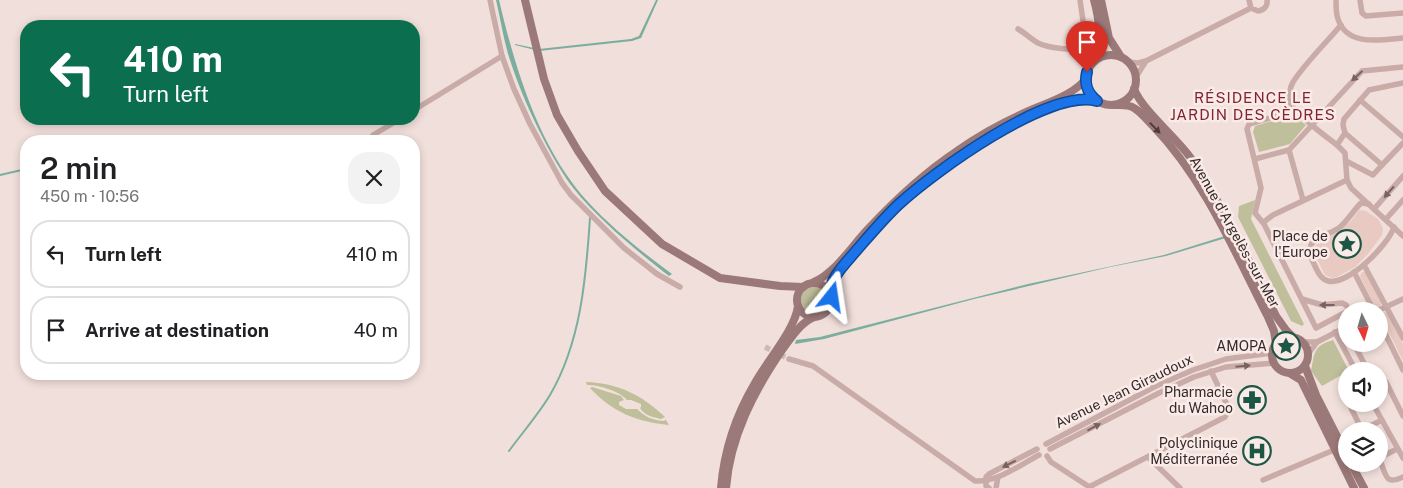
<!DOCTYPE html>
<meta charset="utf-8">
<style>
:root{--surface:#fff;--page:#f2f2f2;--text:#202124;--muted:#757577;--line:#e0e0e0}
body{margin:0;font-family:"Public Sans",sans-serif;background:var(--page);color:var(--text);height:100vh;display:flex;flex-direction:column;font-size:19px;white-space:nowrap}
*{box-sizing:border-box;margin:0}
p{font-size:16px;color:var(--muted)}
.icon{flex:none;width:28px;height:28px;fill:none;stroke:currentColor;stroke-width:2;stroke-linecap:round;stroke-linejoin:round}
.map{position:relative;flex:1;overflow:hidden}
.details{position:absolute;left:20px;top:135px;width:400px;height:245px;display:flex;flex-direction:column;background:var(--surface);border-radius:20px;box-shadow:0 2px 8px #0003}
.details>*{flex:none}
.top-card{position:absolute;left:20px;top:20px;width:400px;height:105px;border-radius:20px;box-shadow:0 2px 8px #0003;background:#0b6e4f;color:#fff;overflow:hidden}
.needle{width:32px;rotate:175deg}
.tools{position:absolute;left:1338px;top:302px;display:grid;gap:10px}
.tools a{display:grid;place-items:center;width:50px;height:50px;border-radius:50%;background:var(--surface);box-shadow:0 2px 8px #0003;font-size:25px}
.pin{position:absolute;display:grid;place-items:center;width:42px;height:42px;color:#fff;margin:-51px -21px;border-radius:50% 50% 50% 0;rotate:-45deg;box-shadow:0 0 5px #0007}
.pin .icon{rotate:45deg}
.me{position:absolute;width:55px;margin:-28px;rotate:15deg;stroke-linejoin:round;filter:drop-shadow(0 0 4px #0008)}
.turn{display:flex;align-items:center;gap:18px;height:105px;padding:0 20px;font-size:22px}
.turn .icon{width:65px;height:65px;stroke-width:2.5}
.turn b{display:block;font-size:35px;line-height:42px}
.round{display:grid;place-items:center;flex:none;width:52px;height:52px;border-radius:20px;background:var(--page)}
.overview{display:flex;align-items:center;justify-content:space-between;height:85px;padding:0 20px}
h1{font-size:30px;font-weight:600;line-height:38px}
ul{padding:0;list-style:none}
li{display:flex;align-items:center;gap:15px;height:68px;margin:0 10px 8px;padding:0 10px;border:2px solid var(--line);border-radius:20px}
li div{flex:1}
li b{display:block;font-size:19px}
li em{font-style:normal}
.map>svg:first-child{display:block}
</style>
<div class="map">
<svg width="1403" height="488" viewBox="0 0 1403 488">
<rect width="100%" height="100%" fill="#f1dfdb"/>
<!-- green -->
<g fill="#c0bf9b">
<path d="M1293,115L1306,125L1290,144L1259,152L1253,132L1255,126Z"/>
<path d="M1255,200L1251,219L1304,324L1302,326L1291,321L1238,217L1239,206Z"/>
<circle cx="814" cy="300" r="13"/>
<path d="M1333,340L1349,371L1322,386L1311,371C1315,352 1313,346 1333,340Z"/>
<path d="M586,382C618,383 642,395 665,417L661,419C653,417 645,416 640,408L641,407V404L631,400H627C619,391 600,385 587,385Z"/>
<path d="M592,387L621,396L624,400L619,402V405L626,409H637C645,417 652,420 663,421L666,420L669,425C637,422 612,412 590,388Z"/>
</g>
<!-- plaza -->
<g fill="#e9cac2">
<path d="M1359,210L1366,211L1378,219L1383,228L1382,235L1368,254L1355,267L1337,277L1332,278L1325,275L1314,253L1315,246L1320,241L1350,222Z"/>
<path d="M1362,272H1365L1382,302L1380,307L1374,305L1360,276Z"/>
<path d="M1384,312L1388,314L1403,344V361L1382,318L1381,313Z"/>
</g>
<!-- water -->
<g fill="#7bae9e">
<path d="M496,0H499C515,68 539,149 588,202C613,229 642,252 672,274L669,276C637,251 600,221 574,189C550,158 523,100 511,63C504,43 501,21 496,0Z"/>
<path d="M656,0H658L641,38L632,41L539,51L515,45V44L539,49L631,39L639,36Z"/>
<path d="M1228,235L1229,237L1166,256L1110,267L974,299L824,339L795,344L796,340L820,337L1028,284L1164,255Z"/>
</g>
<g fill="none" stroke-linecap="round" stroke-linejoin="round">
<!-- stream -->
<g stroke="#7bae9e" stroke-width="2">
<path d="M0,175L26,169"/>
<path d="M509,451C522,433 538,415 550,395C581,342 586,278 590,218"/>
</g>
<!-- minor-tunnel -->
<path stroke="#ccbab7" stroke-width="5.5" stroke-dasharray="5.5 3" stroke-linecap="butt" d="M765,347L789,359"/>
<!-- minor -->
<g stroke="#c9aba7" stroke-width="5.5">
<path d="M490,0L502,56L514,89L530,124L562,183L571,195L624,248L657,274L680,287"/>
<path d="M1249,0L1251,8L1258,11C1264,10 1268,6 1267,0"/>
<path d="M1336,0C1336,6 1336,14 1338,19C1347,47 1381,40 1403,38"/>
<path d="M1360,0L1362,13L1366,16L1403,13"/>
<path d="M1018,29C1025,33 1031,39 1038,43C1048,48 1073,51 1084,48L1086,42L1080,0"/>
<path d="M1146,61L1251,8"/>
<path d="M1128,62L1138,63L1146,61L1136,77"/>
<path d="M1403,83L1369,90L1344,119L1343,125L1345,133L1337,145L1345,153L1347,180L1351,188L1403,236"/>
<path d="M1360,100L1403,137"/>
<path d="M414,110L502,56"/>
<path d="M1345,133L1382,165L1403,143"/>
<path d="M371,141L373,135L400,119"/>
<path d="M1337,145C1325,136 1298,116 1291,104C1288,98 1290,87 1293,82C1306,62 1326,43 1341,25"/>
<path d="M1289,150L1303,200"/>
<path d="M1255,159L1289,150L1362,71L1403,67"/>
<path d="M1346,161L1373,175L1382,165"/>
<path d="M1369,204L1361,203C1353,211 1348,220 1340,227C1332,234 1316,235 1311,245C1308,252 1311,258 1314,264C1317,270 1320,279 1328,281C1348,286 1389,244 1394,227"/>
<path d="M1374,209L1403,176"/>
<path d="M1386,219L1403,200"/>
<path d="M1264,224L1255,213L1261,188L1247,129L1249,124L1297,110"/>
<path d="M1364,265L1403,338"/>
<path d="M1354,272L1374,311"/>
<path d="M1302,299L1322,305L1342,303L1346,305L1349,310"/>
<path d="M1377,311L1403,299"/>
<path d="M1346,312L1316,328L1264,224L1265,221L1273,215L1347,180"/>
<path d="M1379,321L1403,370"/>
<path d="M1335,332L1356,371"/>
<path d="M1303,342H1317L1346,327"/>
<path d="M1354,344L1368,371"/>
<path d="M1309,353L1317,342"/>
<path d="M789,359L813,366L975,481C998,482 1020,465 1039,455"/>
<path d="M1379,377L1386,382L1403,416"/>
<path d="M1353,404L1351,408L1361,428H1366L1382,420"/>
<path d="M1373,404L1403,458"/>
<path d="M1046,444L1156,386L1193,370L1226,359L1272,353"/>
<path d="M1050,449L1159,393L1194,377L1226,367L1274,363"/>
<path d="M1397,449L1381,457L1380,460C1386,474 1385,486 1403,477"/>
<path d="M1047,456L1051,462L1091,488"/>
<path d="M1148,457L1180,488"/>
<path d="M1263,480L1334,450"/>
<path d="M986,481V477L989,474L1037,449"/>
<path d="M986,481V486L989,488"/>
<path d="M1089,487L1225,417L1229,409L1211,371"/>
<path d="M996,488L998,477"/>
</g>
<!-- secondary -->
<g stroke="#9c7979" stroke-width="8">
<path d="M525,0L544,79L557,115L578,151L605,191L662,244L720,278L780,286L803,287"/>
<path d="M1094,0C1099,18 1103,45 1094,61"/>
<path d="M1101,0L1109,38L1121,57"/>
<circle cx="1111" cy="80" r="25"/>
<path d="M1134,89C1143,111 1175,136 1190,157C1224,206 1249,263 1276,316L1286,330L1293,337"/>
<path d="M1115,105C1121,105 1128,104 1134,108C1141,112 1147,120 1153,126C1205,180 1234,251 1268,317L1274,331L1276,344"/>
<path d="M814,282C836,272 851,247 868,229C895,200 924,173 957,151C977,137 998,125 1020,115C1039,105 1075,96 1086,78"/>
<circle cx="814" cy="300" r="17"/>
<path d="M830,292C834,276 846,264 856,251C869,235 883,219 897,205C932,173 1049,88 1097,101"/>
<circle cx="1290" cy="355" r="18"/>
<path d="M1305,366L1316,395L1346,454"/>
<path d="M1291,374L1301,380L1354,488"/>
<path d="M1351,464L1364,488"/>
<path d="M721,488C724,451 736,415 755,383C767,361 795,330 798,306"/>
<path d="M726,488C730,437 754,391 782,350C791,338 800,323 814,317"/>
</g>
</g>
<!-- one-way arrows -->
<defs><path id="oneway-solid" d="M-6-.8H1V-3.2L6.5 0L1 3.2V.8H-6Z" transform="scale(1.25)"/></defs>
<g fill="#786361">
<use href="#oneway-solid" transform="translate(1357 76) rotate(137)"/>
<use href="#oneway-solid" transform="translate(1389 192) rotate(131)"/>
<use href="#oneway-solid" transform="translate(1327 305) rotate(-180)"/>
<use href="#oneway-solid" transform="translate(1243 366) rotate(-5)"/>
<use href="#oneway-solid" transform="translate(1094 427) rotate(-28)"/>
<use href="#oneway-solid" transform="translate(1009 464) rotate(153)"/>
</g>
<use fill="#503c3c" href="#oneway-solid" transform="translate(1155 128) rotate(46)"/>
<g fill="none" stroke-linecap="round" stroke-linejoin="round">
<defs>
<path id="route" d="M832,297C826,281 846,263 855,252C869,236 883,219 899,204C934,172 1049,88 1097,101C1087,93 1084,84 1087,72"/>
</defs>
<!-- route casing -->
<use href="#route" stroke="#114b97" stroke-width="12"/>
<!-- route -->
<use href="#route" stroke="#1a73e8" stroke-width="9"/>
</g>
<!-- icons -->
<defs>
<symbol id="sight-ring" viewBox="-11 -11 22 22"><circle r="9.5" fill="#f9ebe7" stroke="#1e5646" stroke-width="1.5"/><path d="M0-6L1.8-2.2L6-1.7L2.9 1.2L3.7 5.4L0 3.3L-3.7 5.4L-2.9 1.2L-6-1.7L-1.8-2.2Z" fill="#1e5646"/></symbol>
<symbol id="pharmacy-ring" viewBox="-11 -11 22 22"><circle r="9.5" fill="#f9ebe7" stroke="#1e5646" stroke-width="1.5"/><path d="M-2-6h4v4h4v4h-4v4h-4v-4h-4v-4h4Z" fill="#1e5646"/></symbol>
<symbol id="hospital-ring" viewBox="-11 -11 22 22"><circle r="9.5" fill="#f9ebe7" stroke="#1e5646" stroke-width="1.5"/><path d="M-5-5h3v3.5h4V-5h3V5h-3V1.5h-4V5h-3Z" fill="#1e5646"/></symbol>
</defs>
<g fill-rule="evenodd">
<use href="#sight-ring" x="1331" y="228" width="32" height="32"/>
<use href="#sight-ring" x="1270" y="330" width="32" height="32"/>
<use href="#pharmacy-ring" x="1236" y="384" width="32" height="32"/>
<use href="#hospital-ring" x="1241" y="435" width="32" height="32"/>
</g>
<g text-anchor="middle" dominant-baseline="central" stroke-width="5" stroke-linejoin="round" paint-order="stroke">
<!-- street labels -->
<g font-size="14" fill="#362828" stroke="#f9ebe7">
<text transform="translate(1235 232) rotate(61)">Avenue d'Argelès-sur-Mer</text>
<text transform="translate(1124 391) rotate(-26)">Avenue Jean Giraudoux</text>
</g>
<!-- poi labels -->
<g font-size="14" fill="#362828" stroke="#f9ebe7" text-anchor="end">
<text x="1328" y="236">Place de<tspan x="1328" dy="16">l'Europe</tspan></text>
<text x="1267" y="346">AMOPA</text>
<text x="1233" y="392">Pharmacie<tspan x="1233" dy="16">du Wahoo</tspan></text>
<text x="1238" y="443">Polyclinique<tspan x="1238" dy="16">Méditerranée</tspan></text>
</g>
<!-- neighbourhood labels -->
<g font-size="15" letter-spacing="1" fill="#83232e" stroke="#f9ebe7">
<text x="1253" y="97">RÉSIDENCE LE<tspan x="1253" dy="17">JARDIN DES CÈDRES</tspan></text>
</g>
</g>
</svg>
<div class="tools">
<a><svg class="needle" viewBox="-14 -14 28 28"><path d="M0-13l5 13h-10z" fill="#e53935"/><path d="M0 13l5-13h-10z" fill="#757577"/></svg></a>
<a><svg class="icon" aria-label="sound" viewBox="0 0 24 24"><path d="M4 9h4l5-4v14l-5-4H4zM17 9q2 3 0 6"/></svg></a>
<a><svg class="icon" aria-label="layers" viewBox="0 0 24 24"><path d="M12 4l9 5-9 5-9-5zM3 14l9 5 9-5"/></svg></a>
</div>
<div class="pin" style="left:1087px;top:72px;background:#d93025"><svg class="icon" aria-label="arrive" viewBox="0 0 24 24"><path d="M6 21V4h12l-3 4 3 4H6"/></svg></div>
<svg class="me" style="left:832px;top:297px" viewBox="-20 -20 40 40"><path d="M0-17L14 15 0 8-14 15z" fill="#1a73e8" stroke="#fff" stroke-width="4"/></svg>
<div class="top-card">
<div class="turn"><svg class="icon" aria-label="left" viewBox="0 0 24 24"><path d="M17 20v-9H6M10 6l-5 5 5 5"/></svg><div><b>410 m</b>Turn left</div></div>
</div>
<section class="details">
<div class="overview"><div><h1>2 min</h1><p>450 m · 10:56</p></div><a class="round"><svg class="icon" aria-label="close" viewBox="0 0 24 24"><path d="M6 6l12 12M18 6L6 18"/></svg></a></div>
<ul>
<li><svg class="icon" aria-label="left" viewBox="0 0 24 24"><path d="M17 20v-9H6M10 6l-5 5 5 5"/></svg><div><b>Turn left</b></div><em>410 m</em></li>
<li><svg class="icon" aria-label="arrive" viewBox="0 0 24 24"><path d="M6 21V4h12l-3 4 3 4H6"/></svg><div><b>Arrive at destination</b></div><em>40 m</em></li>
</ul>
</section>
</div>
